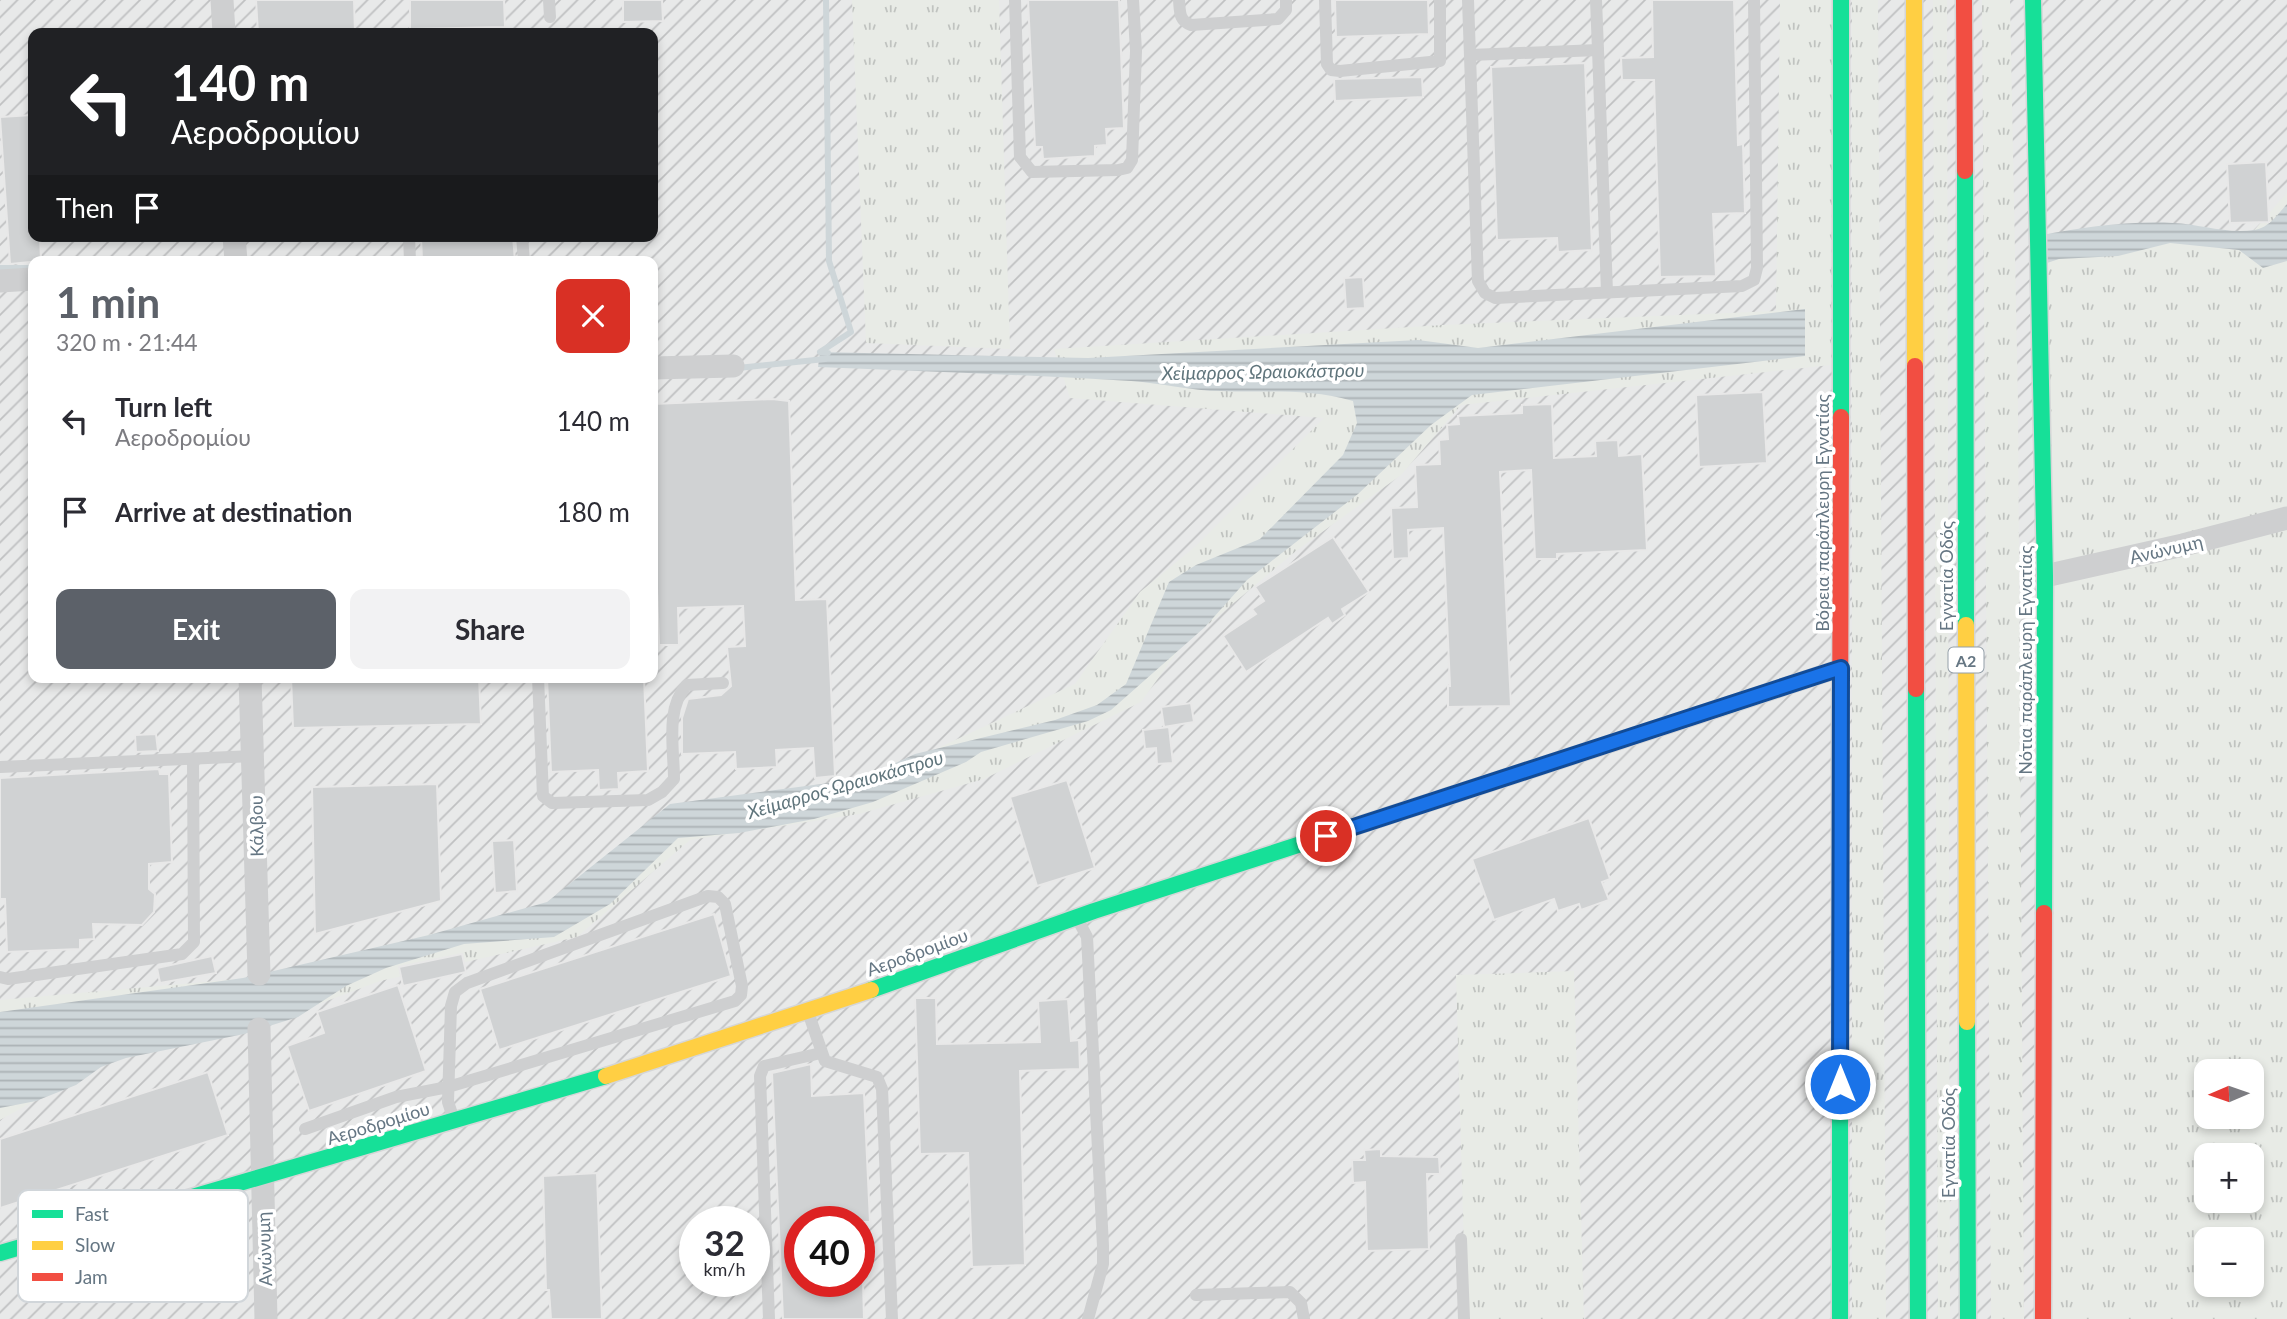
<!DOCTYPE html>
<meta charset="utf-8">
<style>
:root{--surface:#fff;--page:#f2f2f3;--text:#2b2b33;--muted:#7c7c81;--accent:#5c6169}
body{margin:0;font-family:Lato,sans-serif;background:var(--page);color:var(--text);height:100vh;display:flex;flex-direction:column;font-size:26px;white-space:nowrap}
*{box-sizing:border-box;margin:0}
p{font-size:23px;color:var(--muted)}
.icon{flex:none;width:38px;height:38px;fill:none;stroke:currentColor;stroke-width:2;stroke-linecap:round;stroke-linejoin:round}
.map{position:relative;flex:1;overflow:hidden}
.details{position:absolute;left:28px;top:256px;width:630px;height:427px;display:flex;flex-direction:column;background:var(--surface);border-radius:14px;box-shadow:0 4px 10px #0003}
.details>*{flex:none}
.hud{position:absolute;left:28px;top:28px;width:630px;height:214px;border-radius:14px;box-shadow:0 4px 10px #0003;background:#202124;color:#fff;overflow:hidden}
.needle{width:46px;rotate:268deg}
.tools{position:absolute;left:2194px;top:1059px;display:grid;gap:14px}
.tools a{display:grid;place-items:center;width:70px;height:70px;border-radius:14px;background:var(--surface);box-shadow:0 4px 10px #0003;font-size:35px}
.speed{position:absolute;left:679px;top:1206px;display:flex;gap:14px;font-size:35px;font-weight:700;text-align:center}
.speed>*{display:grid;place-content:center;width:91px;height:91px;border-radius:50%;background:var(--surface);box-shadow:0 4px 10px #0003;line-height:1}
.speed small{font-size:18px;font-weight:400}
.speed .limit{border:10px solid #d22;background:#fff;color:#111}
.pin{position:absolute;display:grid;place-items:center;width:60px;height:60px;color:#fff;margin:-30px;border:4px solid #fff;border-radius:50%;box-shadow:0 2px 7px #0007}
.me{position:absolute;width:77px;margin:-38px;rotate:0deg;stroke-linejoin:round;filter:drop-shadow(0 0 5px #0008)}
.turn{display:flex;align-items:center;gap:24px;height:147px;padding:0 28px;font-size:32px}
.turn .icon{width:91px;height:91px;stroke-width:2.5}
.turn b{display:block;font-size:49px;line-height:60px}
.then{display:flex;align-items:center;height:66px;padding:0 28px;background:#0003;gap:14px;font-size:26px}
.round{display:grid;place-items:center;flex:none;width:74px;height:74px;border-radius:14px;background:var(--page)}
.overview{display:flex;align-items:center;justify-content:space-between;height:119px;padding:0 28px}
h1{font-size:42px;font-weight:700;line-height:52px;color:var(--accent)}
.primary-button{display:flex;gap:14px;margin-top:auto;padding:14px 28px}
.primary-button a{flex:1;height:80px;border-radius:14px;background:var(--accent);color:#fff;font-size:28px;font-weight:700;line-height:80px;text-align:center}
.primary-button a+a{background:var(--page);color:var(--text)}
ul{padding:0;list-style:none}
li{display:flex;align-items:center;gap:21px;height:91px;padding:0 28px}
li div{flex:1}
li b{display:block;font-size:26px}
li em{font-style:normal}
.map>svg:first-child{display:block}
</style>
<div class="map">
<svg width="2287" height="1319" viewBox="0 0 2287 1319">
<defs>
<pattern id="industrial-furrows" width="10" height="10" patternUnits="userSpaceOnUse" patternTransform="scale(1.75)"><rect width="10" height="10" fill="#e8e9e9"/><path d="M-1 1l2-2M0 10L10 0M9 11l2-2" fill="none" stroke="#c0c1c2"/></pattern>
<pattern id="grass-tufts" width="24" height="20" patternUnits="userSpaceOnUse" patternTransform="scale(1.75)"><rect width="24" height="20" fill="#e8ebe6"/><path d="M3 7l-1-3M5 7V3M7 7l1-3M15 17l-1-3M17 17v-4M19 17l1-3" fill="none" stroke="#c0c3c0"/></pattern>
<pattern id="water-rules" width="6" height="5" patternUnits="userSpaceOnUse" patternTransform="scale(1.75)"><rect width="6" height="5" fill="#ced6d9"/><path d="M0 2.5h6" fill="none" stroke="#abb2b5"/></pattern>
</defs>
<rect width="100%" height="100%" fill="#f9f9f9"/>
<!-- industrial -->
<path fill="url(#industrial-furrows)" fill-rule="evenodd" d="M0,0H2287V1319H0ZM33,33H653V236H33ZM33,261H653V677H33ZM2207,1071H2252V1116H2207ZM2207,1155H2252V1200H2207ZM695,1222H754V1281H695ZM800,1222H859V1281H800ZM2207,1239H2252V1284H2207Z"/>
<!-- grass -->
<g fill="url(#grass-tufts)" fill-rule="evenodd">
<path d="M852,0H999L1010,349L866,343Z"/>
<path d="M1780,0H1833L1831,365L1461,405L1401,475L1296,551L1180,648L1141,702L984,779L859,814L690,840L577,937L380,981L255,1028L126,1050L0,1120V1000L250,978L553,905L689,803L861,784L1075,684L1140,592L1196,546L1324,418L1070,398L1054,349L1443,325L1776,311Z"/>
<path d="M1852,0H1878L1886,1319H1852Z"/>
<path d="M1933,0H1947L1950,1319H1938Z"/>
<path d="M1982,0H2010L2018,404L2024,1319H1991Z"/>
<path d="M2287,193V1319H2052L2041,265L2054,239L2249,236ZM2207,1071H2252V1116H2207ZM2207,1155H2252V1200H2207ZM2207,1239H2252V1284H2207Z"/>
<path d="M1574,971L1584,1319H1466L1456,975Z"/>
</g>
<!-- water -->
<g fill="url(#water-rules)">
<path d="M2287,204V261L2263,268L2239,250L2170,243L2118,256L2059,259L2041,265L2038,236C2083,227 2127,221 2173,223C2200,224 2226,234 2254,230C2269,228 2277,215 2287,204Z"/>
<path d="M1805,309V356L1472,395L1431,425L1358,494L1247,580L1205,627L1111,710L1088,721L981,752L966,762L873,802L814,819L739,833L678,838L610,904L554,937L464,944L386,968L346,986L298,1017L244,1034L126,1058L101,1067L76,1085L36,1101L0,1108V1012L243,978L429,935L547,902L670,804L829,783L874,773L915,754L1055,720L1097,705L1126,684L1169,582L1196,565L1260,539L1343,455L1357,423L1353,401C1308,388 1267,393 1221,391C1191,391 1161,383 1131,381C1027,375 922,371 818,367L820,352L1088,358L1418,340L1478,348Z"/>
</g>
<g fill="none" stroke-linecap="round" stroke-linejoin="round">
<!-- stream -->
<g stroke="#ced6d9" stroke-width="6">
<path d="M826,0L829,261L851,332L820,352L828,353"/>
<path d="M0,268H30"/>
<path d="M738,368L825,359"/>
</g>
</g>
<!-- building -->
<g fill="#d0d2d3" stroke="#e8e8e8" stroke-width="2">
<path d="M256,0H354L355,33H258Z"/>
<path d="M410,0H504L505,27L410,29Z"/>
<path d="M623,0H662L663,21L623,22Z"/>
<path d="M1028,0H1119L1124,128L1106,129L1107,145L1095,146V156L1043,159L1042,147H1035Z"/>
<path d="M1335,0H1428L1429,34L1336,37Z"/>
<path d="M1652,0H1734L1738,145L1743,144L1745,213L1713,214L1716,276L1660,277L1654,80H1622L1621,58L1653,57Z"/>
<path d="M1585,63L1592,250L1558,252L1557,238L1497,240L1491,67Z"/>
<path d="M1422,77L1423,97L1335,101L1334,79Z"/>
<path d="M32,115L33,236H40L41,261L10,264L0,117Z"/>
<path d="M2266,162L2269,222L2230,223L2227,164Z"/>
<path d="M421,236H513L515,261H422Z"/>
<path d="M1363,277L1365,308L1346,309L1344,278Z"/>
<path d="M1763,392L1767,463L1699,467L1696,395Z"/>
<path d="M772,399L789,401L796,600L827,599L835,776L815,778L813,748L776,750L777,767L736,769L735,752L682,754V718L688,699L721,695L731,686L727,647L745,646L743,606L678,608L679,645H659L657,587L653,588V404Z"/>
<path d="M1552,404L1554,458L1596,456L1595,441L1618,440L1619,456L1642,454L1647,550L1557,554V559H1535L1531,470L1500,472L1511,706L1448,707V686H1450L1443,528L1408,530L1409,558L1393,559L1391,508L1417,507L1415,465L1440,464L1439,440L1448,439L1447,425L1459,424L1458,416L1522,413V405Z"/>
<path d="M1333,537L1369,592L1342,609L1345,615L1332,624L1328,618L1246,672L1223,636L1256,614L1252,609L1264,601L1255,587Z"/>
<path d="M291,677H479L481,724L293,728Z"/>
<path d="M547,677L644,678L648,771L618,773L619,789L599,790L598,770L551,772Z"/>
<path d="M1191,703L1194,722L1164,727L1161,707Z"/>
<path d="M1169,727L1173,763L1157,764L1156,748L1145,749L1143,730Z"/>
<path d="M156,734L158,751L136,752L135,735Z"/>
<path d="M159,769L160,774H169L172,862L149,864V889L155,894L154,912L142,925L93,924L94,939L80,940V949L7,952L5,899H0V778Z"/>
<path d="M1067,780L1095,868L1037,886L1010,797Z"/>
<path d="M437,784L441,901L315,934L312,787Z"/>
<path d="M1589,818L1610,879L1602,882L1609,900L1581,910L1579,904L1558,911L1554,899L1494,920L1472,859Z"/>
<path d="M514,840L517,891L495,893L492,841Z"/>
<path d="M714,914L731,976L499,1050L480,989Z"/>
<path d="M462,954L466,972L403,986L399,967Z"/>
<path d="M212,956L216,973L160,983L157,968Z"/>
<path d="M398,985L426,1071L309,1111L287,1046L324,1033L317,1012Z"/>
<path d="M915,998H936L937,1044L1040,1042L1038,1001L1068,999L1071,1041L1079,1040L1080,1069L1020,1071L1025,1265L972,1267L968,1153L920,1154Z"/>
<path d="M811,1064L812,1096L864,1093L870,1222H800V1281H863L864,1319H783L772,1073Z"/>
<path d="M208,1072L228,1135L0,1208V1139Z"/>
<path d="M1381,1149V1156L1439,1157L1440,1174H1427L1429,1249L1367,1251L1365,1182L1353,1183L1352,1160H1365L1364,1150Z"/>
<path d="M597,1173L602,1319H551L549,1290H546L543,1176Z"/>
</g>
<g fill="none" stroke-linecap="round" stroke-linejoin="round">
<defs>
<g id="fast">
<path d="M2033,0L2045,576L2044,913"/>
<path d="M1965,171L1966,625"/>
<path d="M1841,417V0"/>
<path d="M1916,689L1918,1319"/>
<path d="M1720,708L1841,668"/>
<path d="M871,990L1094,911L1449,796"/>
<path d="M1967,1022L1968,1319"/>
<path d="M0,1253L606,1076"/>
<path d="M1840,1319V768"/>
</g>
<g id="slow">
<path d="M1914,0L1915,366"/>
<path d="M1966,625L1967,1022"/>
<path d="M606,1076L871,990"/>
</g>
<g id="jam">
<path d="M1964,0L1965,171"/>
<path d="M1915,366L1916,689"/>
<path d="M1840,768L1841,417"/>
<path d="M1449,796L1720,708"/>
<path d="M2043,1319L2044,913"/>
</g>
</defs>
<!-- fast casing -->
<use href="#fast" stroke="#d5d6d7" stroke-width="19"/>
<!-- slow casing -->
<use href="#slow" stroke="#d5d6d7" stroke-width="19"/>
<!-- jam casing -->
<use href="#jam" stroke="#d5d6d7" stroke-width="19"/>
<!-- lane -->
<g stroke="#cecfd0" stroke-width="12">
<path d="M549,0L550,17"/>
<path d="M1015,0L1020,157L1032,172L1118,170L1127,168L1132,160L1136,51L1133,0"/>
<path d="M1179,0C1180,12 1179,21 1191,25L1278,19L1286,10V0"/>
<path d="M1325,0L1327,64L1331,70L1340,71L1440,61V0"/>
<path d="M1468,0L1478,281L1485,293L1495,298L1742,286L1754,280L1757,268L1754,0"/>
<path d="M1598,50L1607,292"/>
<path d="M1470,55L1598,50L1596,0"/>
<path d="M409,236L410,261"/>
<path d="M522,236L524,261"/>
<path d="M538,677L543,796L552,803L648,800L662,792L674,779C674,749 665,708 687,685L723,683"/>
<path d="M0,767L254,756"/>
<path d="M1077,918L1087,937L1103,1246V1264L1088,1319"/>
<path d="M0,977L8,979L182,954L194,942L193,760"/>
<path d="M808,1012L825,1061L877,1077L882,1089L892,1319"/>
<path d="M305,1129L396,1097L448,1087L735,1001L741,995L742,986L725,904L718,897L708,896L467,983L455,992L451,1006L448,1102L454,1120"/>
<path d="M1461,1239L1464,1319"/>
<path d="M1196,1295L1290,1292L1301,1303L1304,1319"/>
<path d="M769,1319L760,1076L764,1066L821,1053"/>
</g>
<!-- street -->
<g stroke="#cecfd0" stroke-width="23">
<path d="M222,0L224,33"/>
<path d="M234,236L236,261"/>
<path d="M0,281L33,279"/>
<path d="M653,368L733,366"/>
<path d="M2045,576L2183,545L2287,518"/>
<path d="M250,677L259,974"/>
<path d="M259,1029L266,1319"/>
</g>
<!-- fast -->
<use href="#fast" stroke="#16e098" stroke-width="16"/>
<!-- slow -->
<use href="#slow" stroke="#ffcf43" stroke-width="16"/>
<!-- jam -->
<use href="#jam" stroke="#f24e42" stroke-width="16"/>
</g>
<g fill="none" stroke-linecap="round" stroke-linejoin="round">
<defs>
<path id="route" d="M1326,836L1841,668L1840,1084"/>
</defs>
<!-- route casing -->
<use href="#route" stroke="#114b97" stroke-width="18"/>
<!-- route -->
<use href="#route" stroke="#1a73e8" stroke-width="12"/>
</g>
<g text-anchor="middle" dominant-baseline="central" stroke-width="7" stroke-linejoin="round" paint-order="stroke">
<!-- shield labels -->
<rect fill="#fff" stroke="#939fa8" stroke-width="2" x="1948.5" y="647.5" width="35" height="25" rx="5"/>
<g font-size="16" font-weight="bold" fill="#657683">
<text x="1966" y="660">Α2</text>
</g>
<!-- street labels -->
<g font-size="18" fill="#657683" stroke="#fff">
<text transform="translate(1822 513) rotate(-90)">Βόρεια παράπλευρη Εγνατίας</text>
<text transform="translate(2166 549) rotate(-13)">Ανώνυμη</text>
<text transform="translate(1946 576) rotate(-90)">Εγνατία Οδός</text>
<text transform="translate(2025 660) rotate(-90)">Νότια παράπλευρη Εγνατίας</text>
<text transform="translate(256 826) rotate(-91)">Κάλβου</text>
<text transform="translate(917 952) rotate(-20)">Αεροδρομίου</text>
<text transform="translate(378 1123) rotate(-17)">Αεροδρομίου</text>
<text transform="translate(1948 1143) rotate(-90)">Εγνατία Οδός</text>
<text transform="translate(264 1249) rotate(-92)">Ανώνυμη</text>
</g>
<!-- water labels -->
<g font-size="19" font-style="italic" fill="#60757c" stroke="#fff">
<text transform="translate(1263 371) rotate(-1)">Χείμαρρος Ωραιοκάστρου</text>
<text transform="translate(845 784) rotate(-16)">Χείμαρρος Ωραιοκάστρου</text>
</g>
</g>
<!-- legend -->
<rect x="18" y="1190" width="230" height="112" rx="10" fill="#fff" stroke="#d1d6da" stroke-width="2"/>
<rect x="32" y="1210" width="31" height="8" fill="#16e098"/>
<rect x="32" y="1241" width="31" height="9" fill="#ffcf43"/>
<rect x="32" y="1273" width="31" height="8" fill="#f24e42"/>
<g font-size="19" fill="#657683">
<text x="75" y="1221">Fast</text>
<text x="75" y="1252">Slow</text>
<text x="75" y="1284">Jam</text>
</g>
</svg>
<div class="tools">
<a><svg class="needle" viewBox="-14 -14 28 28"><path d="M0-13l5 13h-10z" fill="#e53935"/><path d="M0 13l5-13h-10z" fill="#7c7c81"/></svg></a>
<a>+</a>
<a>−</a>
</div>
<div class="speed"><div>32<small>km/h</small></div><div class="limit">40</div></div>
<div class="pin" style="left:1326px;top:836px;background:#d93025"><svg class="icon" aria-label="arrive" viewBox="0 0 24 24"><path d="M6 21V4h12l-3 4 3 4H6"/></svg></div>
<svg class="me" style="left:1840px;top:1084px" viewBox="-20 -20 40 40"><circle r="17" fill="#1a73e8" stroke="#fff" stroke-width="3"/><path d="M0-11L8 9 0 5-8 9z" fill="#fff"/></svg>
<div class="hud">
<div class="turn"><svg class="icon" aria-label="left" viewBox="0 0 24 24"><path d="M17 20v-9H6M10 6l-5 5 5 5"/></svg><div><b>140 m</b>Αεροδρομίου</div></div>
<div class="then">Then<svg class="icon" aria-label="arrive" viewBox="0 0 24 24"><path d="M6 21V4h12l-3 4 3 4H6"/></svg></div>
</div>
<section class="details">
<div class="overview"><div><h1>1 min</h1><p>320 m · 21:44</p></div><a class="round" style="background:#d93025;color:#fff"><svg class="icon" aria-label="close" viewBox="0 0 24 24"><path d="M6 6l12 12M18 6L6 18"/></svg></a></div>
<ul>
<li><svg class="icon" aria-label="left" viewBox="0 0 24 24"><path d="M17 20v-9H6M10 6l-5 5 5 5"/></svg><div><b>Turn left</b><p>Αεροδρομίου</p></div><em>140 m</em></li>
<li><svg class="icon" aria-label="arrive" viewBox="0 0 24 24"><path d="M6 21V4h12l-3 4 3 4H6"/></svg><div><b>Arrive at destination</b></div><em>180 m</em></li>
</ul>
<div class="primary-button"><a>Exit</a><a>Share</a></div>
</section>
</div>
